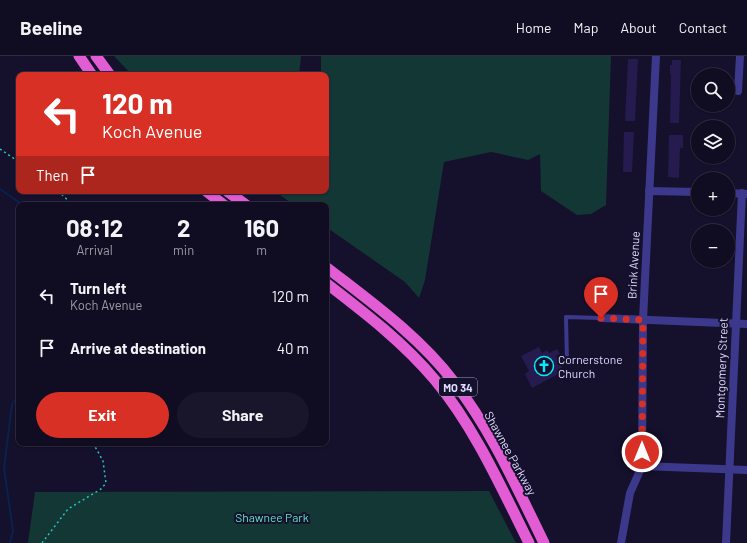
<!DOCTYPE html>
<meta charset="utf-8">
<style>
:root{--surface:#100c21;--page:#19152a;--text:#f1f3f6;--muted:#9c9ba5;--line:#302c3f;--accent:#d93025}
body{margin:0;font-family:Barlow,sans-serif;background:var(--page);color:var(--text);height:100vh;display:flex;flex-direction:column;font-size:15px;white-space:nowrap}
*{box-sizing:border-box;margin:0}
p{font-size:13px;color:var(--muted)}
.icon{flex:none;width:22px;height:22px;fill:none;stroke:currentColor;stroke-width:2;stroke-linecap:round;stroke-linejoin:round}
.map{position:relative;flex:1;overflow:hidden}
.panel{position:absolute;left:16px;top:146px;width:313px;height:244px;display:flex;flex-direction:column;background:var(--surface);border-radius:8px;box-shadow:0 1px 3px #0004,0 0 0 1px var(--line)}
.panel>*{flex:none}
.banner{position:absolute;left:16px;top:16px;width:313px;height:122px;border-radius:8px;box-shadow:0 1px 3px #0004,0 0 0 1px var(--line);background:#d93025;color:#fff;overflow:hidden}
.fabs{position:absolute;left:691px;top:12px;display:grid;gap:8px}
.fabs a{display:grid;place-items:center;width:44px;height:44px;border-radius:50%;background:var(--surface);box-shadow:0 1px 3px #0004,0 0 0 1px var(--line);font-size:20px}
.pin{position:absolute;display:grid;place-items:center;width:34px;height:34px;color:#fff;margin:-41px -17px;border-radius:50% 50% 50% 0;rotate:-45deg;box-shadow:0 0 4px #0007}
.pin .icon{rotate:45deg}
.me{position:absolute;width:44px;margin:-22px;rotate:0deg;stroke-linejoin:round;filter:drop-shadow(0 0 3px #0008)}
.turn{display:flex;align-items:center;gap:14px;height:84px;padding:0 20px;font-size:18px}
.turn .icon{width:52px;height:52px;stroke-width:2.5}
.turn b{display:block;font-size:28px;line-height:34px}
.then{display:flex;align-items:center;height:38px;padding:0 20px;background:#0003;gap:8px;font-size:15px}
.eta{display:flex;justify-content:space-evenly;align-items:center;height:68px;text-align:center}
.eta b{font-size:24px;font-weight:700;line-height:28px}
.primary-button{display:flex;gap:8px;margin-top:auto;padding:8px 20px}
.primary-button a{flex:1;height:46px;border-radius:24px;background:var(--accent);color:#fff;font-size:16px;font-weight:700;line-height:46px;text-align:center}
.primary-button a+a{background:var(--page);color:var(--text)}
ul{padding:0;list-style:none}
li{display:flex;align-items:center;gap:12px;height:52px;padding:0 20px}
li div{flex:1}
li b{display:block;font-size:15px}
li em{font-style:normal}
header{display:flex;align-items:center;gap:24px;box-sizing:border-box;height:56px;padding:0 20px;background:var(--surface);border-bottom:1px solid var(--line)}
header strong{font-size:19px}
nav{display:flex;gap:22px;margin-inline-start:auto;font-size:14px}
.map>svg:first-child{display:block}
</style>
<header>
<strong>Beeline</strong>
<nav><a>Home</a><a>Map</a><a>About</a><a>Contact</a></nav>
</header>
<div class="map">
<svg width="747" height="487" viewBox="0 0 747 487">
<rect width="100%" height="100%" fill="#15102c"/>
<!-- green -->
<g fill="#133735">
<path d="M114,0H301L299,19H132Z"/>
<path d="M321,0H611L606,149L591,158L577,159L541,135L540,98L528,104L491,96L444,106L425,224L419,242L405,226L326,171V149H294L280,139V135H326V19H321Z"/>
<path d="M489,435L516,487H28L35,436Z"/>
</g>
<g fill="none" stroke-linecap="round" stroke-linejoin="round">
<!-- stream -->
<g stroke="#08224d" stroke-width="2">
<path d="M0,133L23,149"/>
<path d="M10,487L13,475L4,412L12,348L19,339"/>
</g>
</g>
<!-- building -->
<g fill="#251b4e">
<path d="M628,3H638L635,65H625Z"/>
<path d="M672,4H681L679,67H670L671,18H670V9H672Z"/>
<path d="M624,76H634L632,116H623Z"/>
<path d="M669,79H683V92H680L679,122L668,121Z"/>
<path d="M539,291L542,297L547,294L549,297L557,293L560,298L556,300L564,315L532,332L525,318L529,315L521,300Z"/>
</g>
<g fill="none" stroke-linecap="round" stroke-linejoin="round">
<!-- path -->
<g stroke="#2bc4ba" stroke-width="1.5" stroke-dasharray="2 3" stroke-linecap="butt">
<path d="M0,93L19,106"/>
<path d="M58,135L73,149"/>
<path d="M42,487L68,453L101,433L106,427L103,405L93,387"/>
</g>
<!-- service -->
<path stroke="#3c398d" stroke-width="4" d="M567,307L566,261L601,262"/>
<!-- minor -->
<g stroke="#3c398d" stroke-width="8">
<path d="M738,35L740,0"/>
<path d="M649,135L698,136"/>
<path d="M728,137L747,138"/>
<path d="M601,262L747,268"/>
<path d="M642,410L747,414"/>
<path d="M621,487L630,437L642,410L643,264L656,0"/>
<path d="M726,487L742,137"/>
</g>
<!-- trunk -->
<g stroke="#e25cd4" stroke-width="11">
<path d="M79,0L92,19"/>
<path d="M96,0L110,19"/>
<path d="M206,135L224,149"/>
<path d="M227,135L246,149"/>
<path d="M326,211C371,246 419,280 454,326C492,375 517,432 544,487"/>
<path d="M326,227C365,257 403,286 435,324C475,372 501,431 529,487"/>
</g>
</g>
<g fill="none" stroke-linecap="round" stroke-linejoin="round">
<!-- route -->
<path stroke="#d93025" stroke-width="7" stroke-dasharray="0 12.6" d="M601,262L643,264L642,396"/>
</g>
<!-- icons -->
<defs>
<symbol id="church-ring" viewBox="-11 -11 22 22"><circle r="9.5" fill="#15102c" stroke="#07e8ff" stroke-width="1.5"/><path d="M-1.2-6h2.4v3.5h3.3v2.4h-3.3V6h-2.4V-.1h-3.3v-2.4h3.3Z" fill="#07e8ff"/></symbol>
</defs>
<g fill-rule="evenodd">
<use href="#church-ring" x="533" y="299" width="22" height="22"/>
</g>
<g text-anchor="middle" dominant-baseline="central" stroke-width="4" stroke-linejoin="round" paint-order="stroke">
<!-- shield labels -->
<rect fill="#15102c" stroke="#a29ec0" stroke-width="1" x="439" y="322" width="38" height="18" rx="3"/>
<g font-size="11" font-weight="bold" fill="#dfdbff">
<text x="458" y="331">MO 34</text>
</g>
<!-- street labels -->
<g font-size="12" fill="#dfdbff" stroke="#15102c">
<text transform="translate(633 209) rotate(-87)">Brink Avenue</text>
<text transform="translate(721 312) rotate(-88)">Montgomery Street</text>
<text transform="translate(511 397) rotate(61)">Shawnee Parkway</text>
</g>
<!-- poi labels -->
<g font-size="12" fill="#dfdbff" stroke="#15102c" text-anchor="start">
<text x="558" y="303">Cornerstone<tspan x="558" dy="14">Church</tspan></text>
</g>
<!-- park labels -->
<g font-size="12" fill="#60e6c4" stroke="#15102c">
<text x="272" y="461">Shawnee Park</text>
</g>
</g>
</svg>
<div class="fabs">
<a><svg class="icon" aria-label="search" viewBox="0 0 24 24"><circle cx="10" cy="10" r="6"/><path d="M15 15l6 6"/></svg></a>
<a><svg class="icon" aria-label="layers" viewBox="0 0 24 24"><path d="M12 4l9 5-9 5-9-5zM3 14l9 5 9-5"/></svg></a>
<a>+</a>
<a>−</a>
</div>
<div class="pin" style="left:601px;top:262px;background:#d93025"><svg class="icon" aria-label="arrive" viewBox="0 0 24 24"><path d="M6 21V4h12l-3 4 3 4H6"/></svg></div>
<svg class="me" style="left:642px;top:396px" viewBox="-20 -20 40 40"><circle r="17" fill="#d93025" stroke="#fff" stroke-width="3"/><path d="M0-11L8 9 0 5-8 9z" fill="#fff"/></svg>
<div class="banner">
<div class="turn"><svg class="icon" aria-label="left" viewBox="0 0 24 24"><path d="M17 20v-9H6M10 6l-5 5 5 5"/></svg><div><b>120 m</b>Koch Avenue</div></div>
<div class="then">Then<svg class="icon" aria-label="arrive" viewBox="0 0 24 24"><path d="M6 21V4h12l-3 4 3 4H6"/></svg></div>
</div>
<section class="panel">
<div class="eta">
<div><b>08:12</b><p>Arrival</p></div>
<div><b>2</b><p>min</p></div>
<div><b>160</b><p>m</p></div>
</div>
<ul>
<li><svg class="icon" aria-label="left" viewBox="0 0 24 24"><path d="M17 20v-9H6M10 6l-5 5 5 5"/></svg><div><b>Turn left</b><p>Koch Avenue</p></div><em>120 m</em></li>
<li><svg class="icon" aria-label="arrive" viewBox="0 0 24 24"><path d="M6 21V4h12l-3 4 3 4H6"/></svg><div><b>Arrive at destination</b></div><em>40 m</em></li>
</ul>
<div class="primary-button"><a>Exit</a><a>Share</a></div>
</section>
</div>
